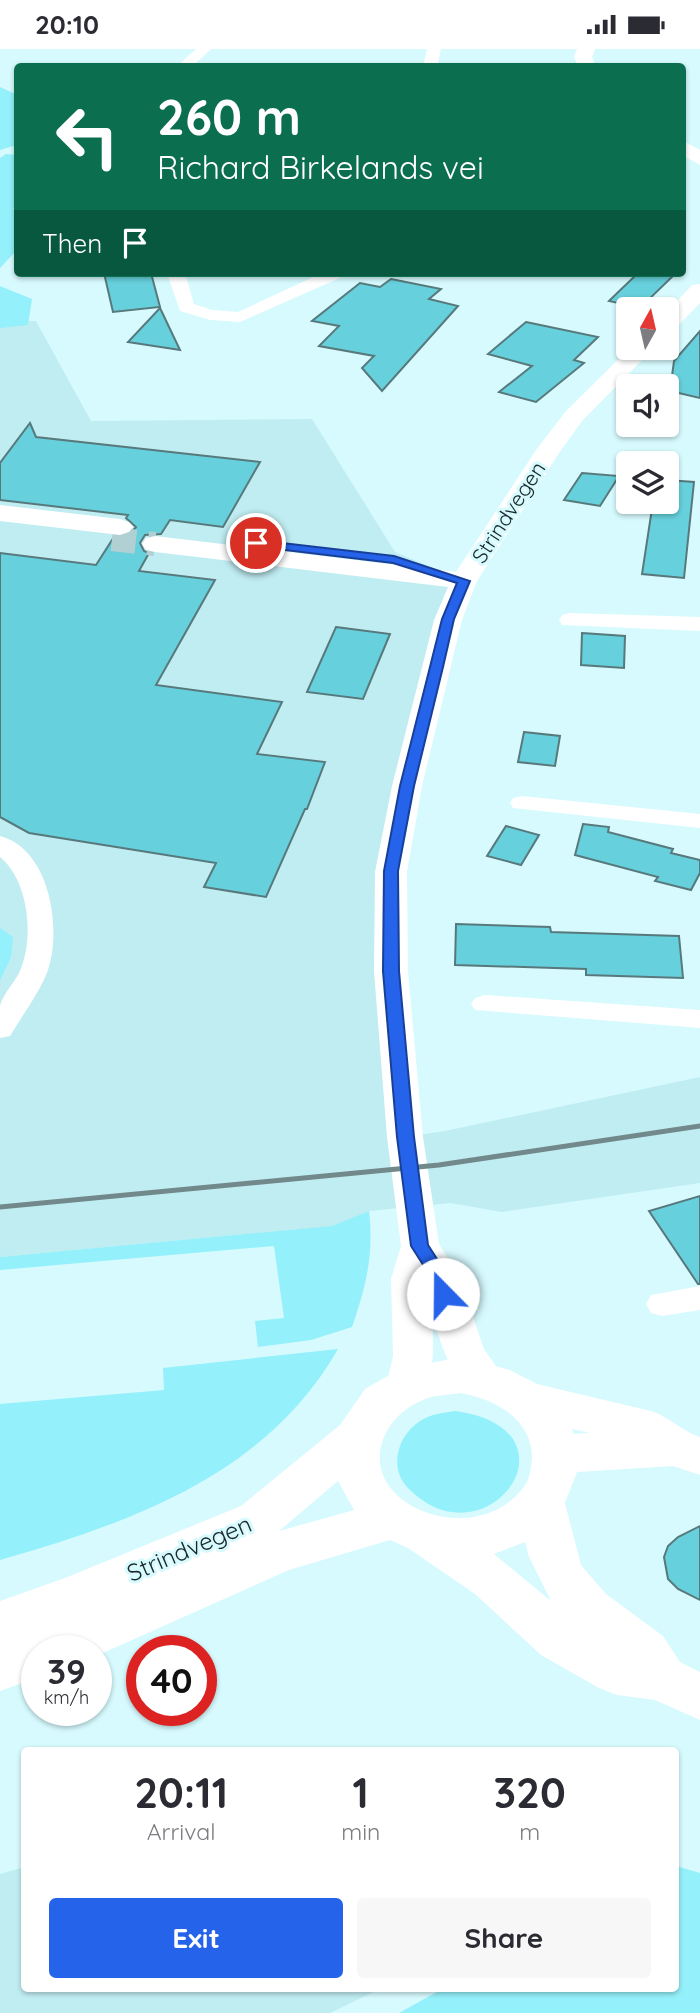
<!DOCTYPE html>
<style>
:root{--surface:#fff;--page:#f7f7f7;--text:#2b2b33;--muted:#7c7c81;--accent:#2563eb}
body{margin:0;font-family:Quicksand,sans-serif;background:var(--page);color:var(--text);height:100vh;display:flex;flex-direction:column;font-size:26px;white-space:nowrap}
*{box-sizing:border-box;margin:0}
p{font-size:23px;color:var(--muted)}
.icon{flex:none;width:38px;height:38px;fill:none;stroke:currentColor;stroke-width:2;stroke-linecap:round;stroke-linejoin:round}
.map{position:relative;flex:1;overflow:hidden}
.drawer{position:absolute;left:21px;top:1698px;width:658px;height:245px;display:flex;flex-direction:column;background:var(--surface);border-radius:7px;box-shadow:0 2px 5px #0004}
.drawer>*{flex:none}
.top-card{position:absolute;left:14px;top:14px;width:672px;height:214px;border-radius:7px;box-shadow:0 2px 5px #0004;background:#0b6e4f;color:#fff;overflow:hidden}
.needle{width:46px;rotate:8deg}
.fabs{position:absolute;left:616px;top:248px;display:grid;gap:14px}
.fabs a{display:grid;place-items:center;width:63px;height:63px;border-radius:7px;background:var(--surface);box-shadow:0 2px 5px #0004;font-size:35px}
.speed{position:absolute;left:21px;top:1586px;display:flex;gap:14px;font-size:35px;font-weight:700;text-align:center}
.speed>*{display:grid;place-content:center;width:91px;height:91px;border-radius:50%;background:var(--surface);box-shadow:0 2px 5px #0004;line-height:1}
.speed small{font-size:18px;font-weight:400}
.speed .limit{border:10px solid #d22;background:#fff;color:#111}
.pin{position:absolute;display:grid;place-items:center;width:60px;height:60px;color:#fff;margin:-30px;border:4px solid #fff;border-radius:50%;box-shadow:0 2px 7px #0007}
.me{position:absolute;width:77px;margin:-38px;rotate:338deg;stroke-linejoin:round;filter:drop-shadow(0 0 5px #0008)}
.turn{display:flex;align-items:center;gap:24px;height:147px;padding:0 28px;font-size:32px}
.turn .icon{width:91px;height:91px;stroke-width:2.5}
.turn b{display:block;font-size:49px;line-height:60px}
.then{display:flex;align-items:center;height:66px;padding:0 28px;background:#0003;gap:14px;font-size:26px}
.eta{display:flex;justify-content:space-evenly;align-items:center;height:119px;text-align:center}
.eta b{font-size:42px;font-weight:700;line-height:49px}
.button{display:flex;gap:14px;margin-top:auto;padding:14px 28px}
.button a{flex:1;height:80px;border-radius:7px;background:var(--accent);color:#fff;font-size:28px;font-weight:700;line-height:80px;text-align:center}
.button a+a{background:var(--page);color:var(--text)}
.status{display:flex;justify-content:space-between;align-items:center;height:49px;padding:0 35px;background:var(--surface);direction:ltr}
.status svg{height:19px;fill:currentColor}
.map>svg:first-child{display:block}
</style>
<div class="status"><b>20:10</b><svg viewBox="0 0 49 12"><path d="M0 12V9h3v3zM5 12V6h3v6zM10 12V3h3v9zM15 12V0h3v12zM26 1h20v11H26zM47 4h2v5h-2z"/></svg></div>
<div class="map">
<svg width="700" height="1964" viewBox="0 0 700 1964">
<rect width="100%" height="100%" fill="#d6fafe"/>
<!-- built -->
<g fill="#c0edf2">
<path d="M0,272H36L91,372L312,370L395,503L464,532L407,737L405,1088L445,1082L700,1028V1134L502,1163L450,1154L369,1162L335,1177L0,1208Z"/>
<path d="M24,1818V1939H382L330,1964H0V1825Z"/>
</g>
<!-- green -->
<g fill="#94f0fa">
<path d="M0,38L13,44L18,42L17,96L0,101Z"/>
<path d="M6,105L17,106V157L13,160L17,165V201L0,219V109Z"/>
<path d="M0,237L32,250L28,276L0,279Z"/>
<path d="M0,879L13,888L11,908L0,932Z"/>
<path d="M369,1162C374,1206 366,1237 352,1278L311,1291L258,1298L255,1272L284,1269L274,1197L0,1221V1208L332,1177Z"/>
<path d="M338,1300C266,1426 132,1473 0,1511V1355L164,1341L163,1319Z"/>
<path d="M455,1362C587,1380 487,1518 409,1440C388,1420 397,1387 420,1372C431,1365 442,1364 455,1362Z"/>
<path d="M676,1817L700,1824V1964H399L444,1939H676Z"/>
</g>
<!-- building -->
<g fill="#66d0dc" stroke="#58797c" stroke-width="2">
<path d="M104,224H151L160,258L113,263Z"/>
<path d="M638,224H676L640,259L609,252Z"/>
<path d="M391,230L441,240L429,250L458,257L382,342L362,319L374,307L319,297L339,277L312,272L360,234L380,238Z"/>
<path d="M160,259L180,301L128,293Z"/>
<path d="M526,273L598,288L574,311L584,314L536,353L499,343L532,317L488,305Z"/>
<path d="M700,282V349L670,342L674,312Z"/>
<path d="M30,374L36,388L260,413L223,478L170,471L161,485L145,486L140,494L144,502L149,504L139,522L215,531L156,636L282,653L257,705L325,713L307,760H305L266,848L204,838L216,814L29,784L0,768V504L96,516L114,488L130,485L136,478L126,469L128,466L0,451V414Z"/>
<path d="M582,424L619,427L600,457L564,451Z"/>
<path d="M667,431L694,433L684,529L642,525L653,453H667Z"/>
<path d="M336,578L390,585L363,650L307,643Z"/>
<path d="M582,584L625,587L624,619L581,616Z"/>
<path d="M524,683L560,687L555,717L518,713Z"/>
<path d="M583,775L609,778L608,783L673,800L671,804L700,811V824L691,841L655,832L658,828L575,806Z"/>
<path d="M506,777L539,786L521,816L487,807Z"/>
<path d="M456,875L550,878L551,883L679,887L683,929L586,926V920L455,916Z"/>
<path d="M700,1147V1235H698L649,1162Z"/>
<path d="M700,1477V1551L678,1540L668,1530L664,1508L668,1497L678,1488Z"/>
</g>
<g fill="none" stroke-linecap="round" stroke-linejoin="round">
<!-- tertiary-tunnel -->
<path stroke="#b0d0d3" stroke-width="24" stroke-dasharray="24 12" stroke-linecap="butt" d="M112,490L155,495"/>
<!-- minor -->
<g fill="#fff" fill-rule="evenodd">
<path d="M196,0H211L192,18H176Z"/>
<path d="M427,0H441L437,18H423Z"/>
<path d="M167,224H185L194,255L212,261L238,263L322,224H345L342,228L240,273L210,271L180,262Z"/>
<path d="M570,564L700,568V582L562,576L559,571L562,566Z"/>
<path d="M522,747L700,765V779L513,759L510,754L513,749Z"/>
<path d="M0,787C50,800 62,879 48,921C40,943 22,967 10,987L0,989C0,979 0,966 0,957C3,945 14,934 19,924C35,890 29,832 0,808Z"/>
<path d="M485,946L700,961V979L475,961L471,955L475,949Z"/>
<path d="M700,1237V1261L662,1267L651,1264L646,1255L651,1246Z"/>
</g>
<!-- tertiary -->
<g fill="#fff" fill-rule="evenodd">
<path d="M577,0H595L592,8L596,18H578L574,8Z"/>
<path d="M682,91L700,101V116L682,106Z"/>
<path d="M700,235V254L675,280L667,282V263L692,236Z"/>
<path d="M630,299H654L582,372L559,404L477,532L462,571L422,737L407,823L408,922L423,1088L439,1195L459,1227L484,1300L505,1330L499,1342C494,1343 488,1346 483,1346C454,1344 439,1288 432,1266C433,1293 436,1320 423,1346L408,1350L393,1346L387,1334L393,1307L391,1230L401,1197L387,1088L374,922L375,823L392,737L434,571L448,538L155,503L146,501L142,495L146,489L155,487L456,523L536,401L566,362Z"/>
<path d="M0,456L120,470L129,473L133,478L129,483L120,486L0,472Z"/>
</g>
<!-- secondary -->
<path fill="#fff" fill-rule="evenodd" d="M460,1308L510,1321L537,1335L651,1362C669,1368 682,1382 700,1388V1426L673,1417L577,1423L565,1454L581,1516L606,1545L663,1587L680,1613L700,1623V1671L655,1651L617,1646L599,1639L541,1606L475,1545L408,1499L390,1491L289,1521L96,1607V1601H37V1629L0,1642V1596L96,1561L0,1596V1552L65,1529L241,1457L340,1376L365,1340L398,1321ZM460,1344C494,1350 532,1369 532,1409C531,1419 530,1431 523,1439C494,1477 435,1478 399,1448C362,1416 383,1367 423,1351C434,1346 448,1346 460,1344ZM572,1380L590,1384L574,1385ZM338,1432L354,1461L279,1482ZM525,1493L529,1508L551,1552L494,1505Z"/>
<!-- rail -->
<path stroke="#72898c" stroke-width="5" d="M0,1158L439,1116L700,1077"/>
</g>
<!-- route -->
<path fill="#2563eb" stroke="#184099" stroke-width="2" d="M256,491L394,507L470,532L454,570L443,618L414,737L398,822L399,922L414,1088L428,1196L448,1227L452,1245L450,1250H437L431,1228L411,1197L397,1088L383,922L384,822L400,737L430,618L442,570L457,534L393,514L251,497L250,494Z"/>
<g text-anchor="middle" dominant-baseline="central" stroke-width="6" stroke-linejoin="round" paint-order="stroke">
<!-- street labels -->
<g font-size="21" fill="#1a2729" stroke="#d6fafe">
<text transform="translate(508 463) rotate(-57)">Strindvegen</text>
</g>
<!-- near-street labels -->
<g font-size="24" fill="#1a2729" stroke="#d6fafe">
<text transform="translate(189 1499) rotate(-23)">Strindvegen</text>
</g>
</g>
</svg>
<div class="fabs">
<a><svg class="needle" viewBox="-14 -14 28 28"><path d="M0-13l5 13h-10z" fill="#e53935"/><path d="M0 13l5-13h-10z" fill="#7c7c81"/></svg></a>
<a><svg class="icon" aria-label="sound" viewBox="0 0 24 24"><path d="M4 9h4l5-4v14l-5-4H4zM17 9q2 3 0 6"/></svg></a>
<a><svg class="icon" aria-label="layers" viewBox="0 0 24 24"><path d="M12 4l9 5-9 5-9-5zM3 14l9 5 9-5"/></svg></a>
</div>
<div class="speed"><div>39<small>km/h</small></div><div class="limit">40</div></div>
<div class="pin" style="left:256px;top:494px;background:#d93025"><svg class="icon" aria-label="arrive" viewBox="0 0 24 24"><path d="M6 21V4h12l-3 4 3 4H6"/></svg></div>
<svg class="me" style="left:443px;top:1245px" viewBox="-20 -20 40 40"><circle r="19" fill="#fff"/><path d="M0-13L10 11 0 6-10 11z" fill="#2563eb"/></svg>
<div class="top-card">
<div class="turn"><svg class="icon" aria-label="left" viewBox="0 0 24 24"><path d="M17 20v-9H6M10 6l-5 5 5 5"/></svg><div><b>260 m</b>Richard Birkelands vei</div></div>
<div class="then">Then<svg class="icon" aria-label="arrive" viewBox="0 0 24 24"><path d="M6 21V4h12l-3 4 3 4H6"/></svg></div>
</div>
<section class="drawer">
<div class="eta">
<div><b>20:11</b><p>Arrival</p></div>
<div><b>1</b><p>min</p></div>
<div><b>320</b><p>m</p></div>
</div>
<div class="button"><a>Exit</a><a>Share</a></div>
</section>
</div>
